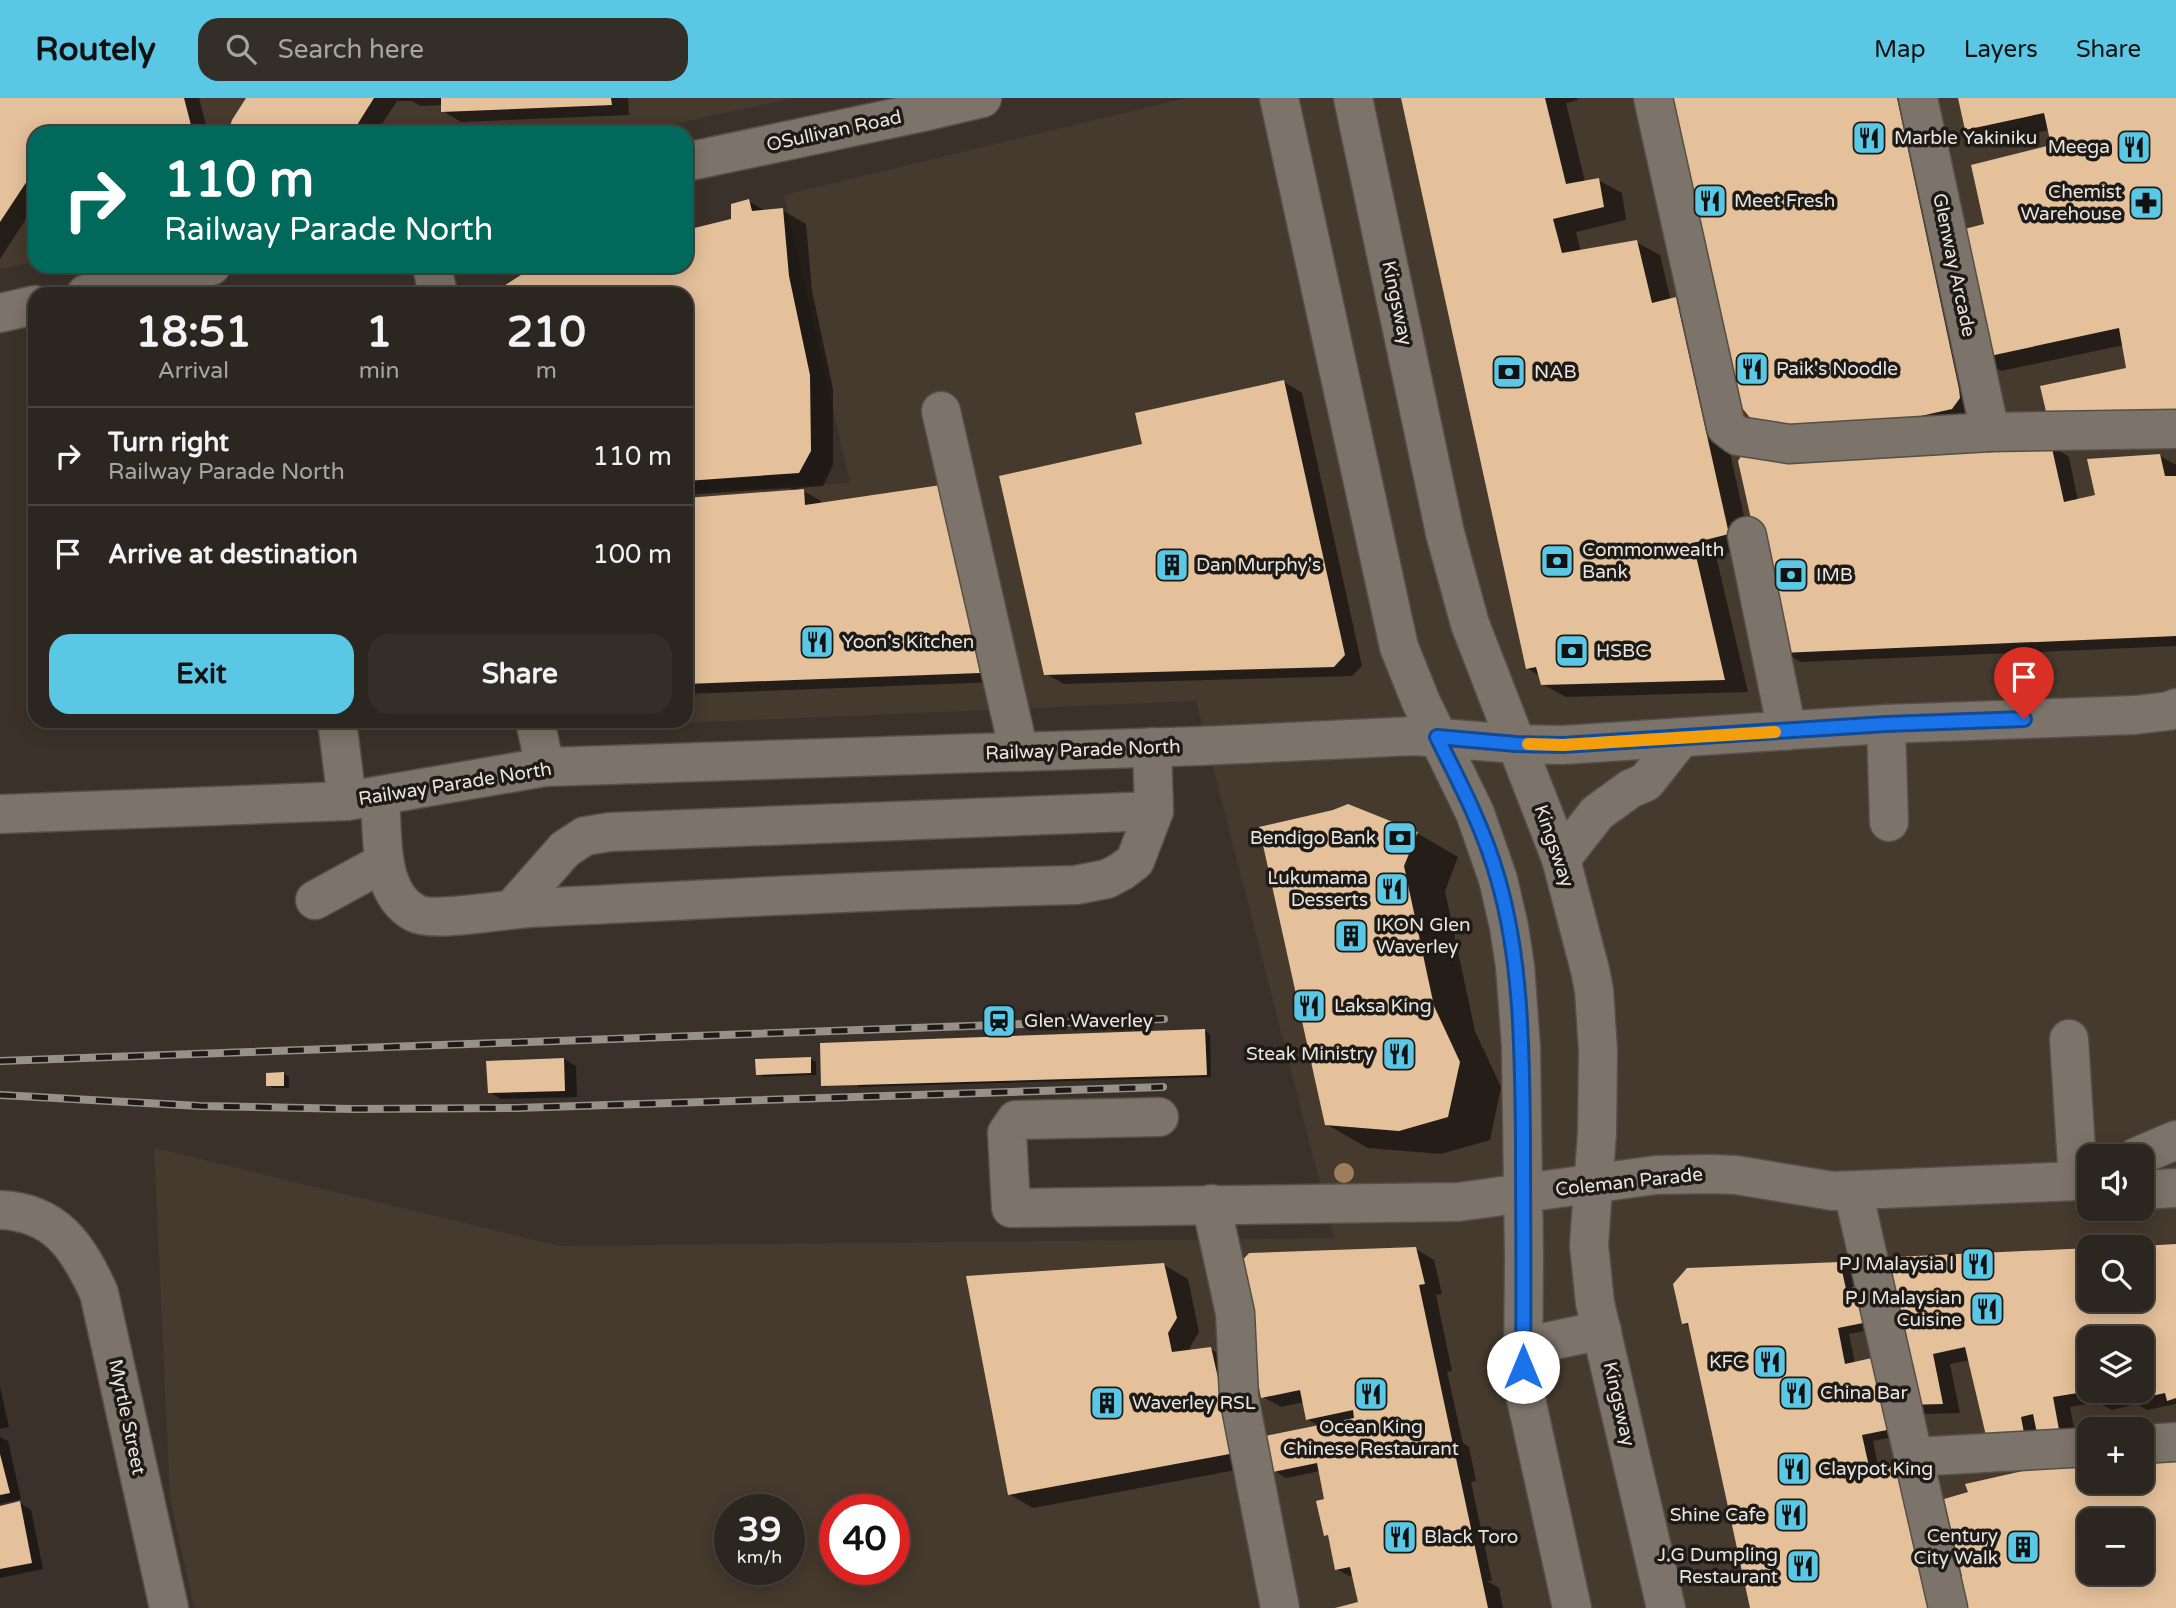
<!DOCTYPE html>
<meta charset="utf-8">
<style>
:root{--surface:#2c2620;--page:#342e29;--text:#f1f3f6;--muted:#a6a5a5;--line:#48433e;--accent:#5ac8e5}
body{margin:0;font-family:"Varela Round",sans-serif;background:var(--page);color:var(--text);height:100vh;display:flex;flex-direction:column;font-size:26px;white-space:nowrap}
*{box-sizing:border-box;margin:0}
p{font-size:23px;color:var(--muted)}
.icon{flex:none;width:38px;height:38px;fill:none;stroke:currentColor;stroke-width:2;stroke-linecap:round;stroke-linejoin:round}
.map{position:relative;flex:1;overflow:hidden}
.drawer{position:absolute;left:28px;top:189px;width:665px;height:441px;display:flex;flex-direction:column;background:var(--surface);border-radius:21px;box-shadow:0 4px 18px #0003,0 0 0 2px var(--line)}
.drawer>*{flex:none}
.top-card{position:absolute;left:28px;top:28px;width:665px;height:147px;border-radius:21px;box-shadow:0 4px 18px #0003,0 0 0 2px var(--line);background:#00695c;color:#fff;overflow:hidden}
.tools{position:absolute;left:2077px;top:1046px;display:grid;gap:14px}
.tools a{display:grid;place-items:center;width:77px;height:77px;border-radius:14px;background:var(--surface);box-shadow:0 4px 18px #0003,0 0 0 2px var(--line);font-size:35px}
.speed{position:absolute;left:714px;top:1396px;display:flex;gap:14px;font-size:35px;font-weight:700;text-align:center}
.speed>*{display:grid;place-content:center;width:91px;height:91px;border-radius:50%;background:var(--surface);box-shadow:0 4px 18px #0003,0 0 0 2px var(--line);line-height:1}
.speed small{font-size:18px;font-weight:400}
.speed .limit{border:10px solid #d22;background:#fff;color:#111}
.pin{position:absolute;display:grid;place-items:center;width:60px;height:60px;color:#fff;margin:-72px -30px;border-radius:50% 50% 50% 0;rotate:-45deg;box-shadow:0 0 7px #0007}
.pin .icon{rotate:45deg}
.me{position:absolute;width:77px;margin:-38px;rotate:0deg;stroke-linejoin:round;filter:drop-shadow(0 0 5px #0008)}
.turn{display:flex;align-items:center;gap:24px;height:147px;padding:0 21px;font-size:32px}
.turn .icon{width:91px;height:91px;stroke-width:2.5}
.turn b{display:block;font-size:49px;line-height:60px}
.eta{display:flex;justify-content:space-evenly;align-items:center;height:119px;text-align:center}
.eta b{font-size:42px;font-weight:700;line-height:49px}
.primary-button{display:flex;gap:14px;margin-top:auto;padding:14px 21px}
.primary-button a{flex:1;height:80px;border-radius:21px;background:var(--accent);color:#111;font-size:28px;font-weight:700;line-height:80px;text-align:center}
.primary-button a+a{background:var(--page);color:var(--text)}
ul{padding:0;list-style:none}
li{display:flex;align-items:center;gap:21px;height:98px;padding:0 21px;border-top:2px solid var(--line)}
li div{flex:1}
li b{display:block;font-size:26px}
li em{font-style:normal}
header{display:flex;align-items:center;gap:42px;box-sizing:border-box;height:98px;padding:0 35px;background:var(--accent);color:#111}
header strong{font-size:33px}
nav{display:flex;gap:38px;margin-inline-start:auto;font-size:24px}
.search{width:490px;height:63px;background:var(--page);display:flex;align-items:center;gap:18px;box-sizing:border-box;padding:0 24px;border-radius:21px;color:var(--muted);font-size:26px}
.map>svg:first-child{display:block}
</style>
<header>
<strong>Routely</strong>
<div class="search"><svg class="icon" aria-label="search" viewBox="0 0 24 24"><circle cx="10" cy="10" r="6"/><path d="M15 15l6 6"/></svg>Search here</div>
<nav><a>Map</a><a>Layers</a><a>Share</a></nav>
</header>
<div class="map">
<svg width="2176" height="1510" viewBox="0 0 2176 1510">
<rect width="100%" height="100%" fill="#3a322a"/>
<!-- built -->
<g fill="#46392d" fill-rule="evenodd">
<path d="M0,0H794L631,35H35V164L0,171Z"/>
<path d="M1186,0H2176V1510H194L170,1400L154,1050L560,1148L1334,1140L1196,603L567,630L566,623H686V393L850,385L784,97ZM2090,1059H2142V1111H2090ZM2090,1150H2142V1202H2090ZM2090,1241H2142V1293H2090ZM2090,1332H2142V1384H2090ZM730,1412H789V1472H730ZM835,1412H894V1472H835ZM2090,1423H2142V1475H2090Z"/>
</g>
<!-- shadow -->
<g fill="#0007" fill-rule="evenodd">
<path d="M0,0H199L208,35H35V107L0,161Z"/>
<path d="M248,0H628L629,17L461,24L443,13V7L421,8L412,3H397L376,35H230Z"/>
<path d="M1403,0H1577L1578,2L1566,5L1585,84L1598,82L1622,95L1626,122L1576,134L1581,154L1636,144L1660,157L1671,203L1676,201L1699,215L1751,449L1716,458L1748,594L1566,599L1542,586L1540,578L1527,570Z"/>
<path d="M1666,0H1938L1966,132L1986,127L2053,48L2049,32L1990,45L1967,31L1960,0H2176L2128,271L2124,247L2001,273L1996,270L2006,319L2069,359L2078,403L2097,398L2160,358L2176,367V548L1801,564L1783,554L1812,352Z"/>
<path d="M748,103L767,114L782,112L806,126L812,193L833,291V367L823,388L798,390L821,403V406L941,389L997,584L686,596V402L791,394V390L686,397V196H495L539,168H686V133L733,123Z"/>
<path d="M1284,284L1302,295L1362,568L1352,578L1064,586L1046,576L1145,347Z"/>
<path d="M1333,714L1417,735L1458,759L1445,793L1475,933L1501,989L1490,1042L1441,1056L1368,1050L1326,1026Z"/>
<path d="M1204,933L1210,936L1211,979L828,990L858,989V985L826,986V989L822,987V946Z"/>
<path d="M564,961L576,968L577,999L501,1001L490,994Z"/>
<path d="M810,961L816,964V977L763,979L758,976Z"/>
<path d="M284,976L289,979V990H273L268,987Z"/>
<path d="M2176,1148V1306L2147,1312L2137,1306L2112,1312L2097,1304L2070,1309L2077,1346L2007,1351L1970,1262L1950,1266L1960,1315L1925,1316L1907,1306L1874,1162L2090,1202H2142V1150H2137ZM2090,1241H2142V1293H2090Z"/>
<path d="M1416,1151L1434,1162L1442,1196L1436,1197L1452,1273L1447,1274L1463,1345L1469,1349L1476,1383L1471,1384L1492,1483H1487L1499,1490L1503,1510H1338L1360,1505L1353,1477L1349,1478L1337,1471L1330,1439L1325,1436L1326,1402L1320,1373L1286,1380L1275,1373L1321,1329L1307,1321L1304,1304L1281,1309L1263,1299Z"/>
<path d="M1840,1166L1858,1176L1884,1229L1849,1236L1855,1265L1908,1336L1873,1343L1879,1373L1752,1510L1690,1229L1684,1225Z"/>
<path d="M1164,1167L1188,1181L1199,1234L1190,1249L1191,1253L1210,1251L1234,1264L1257,1368L1033,1410L1009,1396Z"/>
<path d="M0,1289L9,1329L0,1331Z"/>
<path d="M0,1339L8,1343L21,1401L0,1406Z"/>
<path d="M19,1405L31,1412L43,1471L0,1480V1409Z"/>
</g>
<!-- building -->
<g fill="#e4c09b" fill-rule="evenodd">
<path d="M0,0H184L193,35H35V71L0,124Z"/>
<path d="M246,0H374L352,35H228L232,22Z"/>
<path d="M441,0H611L612,7L441,14Z"/>
<path d="M1401,0H1545L1566,86L1599,80L1604,109L1553,121L1562,155L1637,142L1652,205L1676,199L1729,436L1693,445L1725,582L1541,587L1536,569L1526,571Z"/>
<path d="M1664,0H1897L1959,291L1960,300L1952,311L1867,330L1785,333L1751,321L1727,291Z"/>
<path d="M1958,0H2176V317L2048,322L2040,288L2126,270L2119,230L1976,261L1949,135L1984,126L1971,67L2051,47L2044,15L1965,32Z"/>
<path d="M749,101L752,113L783,110L789,178L810,277L811,353L799,375L686,383V196H491L535,168H686V132L731,121V106Z"/>
<path d="M1284,282L1345,557L1334,569L1044,577L999,378L1142,346L1135,315Z"/>
<path d="M2051,346L2064,404L2095,397L2087,361L2160,356L2165,378H2176V538L1781,555L1738,363L1745,352Z"/>
<path d="M941,387L980,575L686,586V400L804,391L805,407Z"/>
<path d="M1348,706L1418,734L1404,768L1434,908L1460,964L1448,1019L1399,1033L1325,1027L1259,729L1333,712Z"/>
<path d="M1205,931L1207,977L821,988L820,945Z"/>
<path d="M811,959V975L756,977L755,961Z"/>
<path d="M564,960L565,993L488,995L486,963Z"/>
<path d="M284,974V988H266V975Z"/>
<path d="M2176,1146V1300L2167,1303L2165,1295L2128,1303L2127,1295L2092,1303L2091,1293H2142V1241H2090V1293L2053,1299L2060,1337L2038,1340L2033,1316L2021,1319L2024,1335L1987,1342L1965,1249L1933,1256L1943,1306L1906,1307L1872,1160L2090,1150V1202H2142V1148Z"/>
<path d="M1416,1149L1425,1186L1419,1187L1488,1510H1335L1358,1504L1350,1469L1335,1472L1328,1437L1324,1438L1316,1403L1324,1401L1317,1365L1273,1374L1265,1338L1354,1320L1353,1312L1306,1322L1300,1292L1261,1300L1254,1265L1238,1167L1249,1155Z"/>
<path d="M1840,1164L1846,1191L1865,1187L1873,1223L1838,1230L1845,1266L1881,1258L1897,1330L1862,1337L1870,1373L1905,1365L1936,1510H1750L1688,1225L1682,1226L1673,1186L1687,1170Z"/>
<path d="M1164,1165L1177,1220L1168,1235L1172,1254L1211,1249L1235,1355L1008,1397L966,1178Z"/>
<path d="M2176,1350V1510H1963L1956,1479L1962,1478L1944,1401L1968,1394L1965,1386L2090,1358V1384H2142V1352ZM2090,1423H2142V1475H2090Z"/>
<path d="M0,1356L10,1395L0,1397Z"/>
<path d="M20,1403L32,1465L0,1471V1408Z"/>
</g>
<g fill="none" stroke-linecap="round" stroke-linejoin="round">
<defs>
<g id="minor">
<path d="M1279,0L1399,549L1421,604L1475,715L1498,781L1509,829L1515,868L1521,949L1524,1158L1523,1287L1572,1510"/>
<path d="M1353,0L1445,435L1470,526L1561,761L1590,872L1594,892L1598,952L1597,1035L1589,1147L1595,1205L1666,1510"/>
<path d="M1653,0L1726,329L1738,338L1789,346L1990,334L2176,331"/>
<path d="M1918,0L1990,334"/>
<path d="M686,64L923,14L982,0"/>
<path d="M432,168L438,196"/>
<path d="M86,196L211,168"/>
<path d="M0,215L35,207"/>
<path d="M941,313L1019,654"/>
<path d="M1747,438L1787,633"/>
<path d="M337,623L347,703"/>
<path d="M535,623L545,669"/>
<path d="M1886,626L1889,724"/>
<path d="M380,699C383,735 377,795 415,815C433,825 506,811 530,810C712,801 894,791 1076,787L1107,781L1122,773L1135,763L1154,713L1152,649"/>
<path d="M0,716L347,703L545,669L1200,648L1415,638L1516,646L1563,647L1886,626L2135,617L2169,613L2176,610"/>
<path d="M1561,761L1597,715L1630,691L1646,684L1680,641"/>
<path d="M315,802L383,765"/>
<path d="M513,810L565,751L585,738L610,734L1154,713"/>
<path d="M2069,941L2078,1083"/>
<path d="M1159,1019L1016,1022L1007,1035L1011,1110L1458,1104L1656,1077L1711,1076L1736,1077L1833,1093L2078,1083L2090,1085"/>
<path d="M2136,1059L2176,1042"/>
<path d="M2142,1092L2176,1090"/>
<path d="M1853,1093L1948,1510"/>
<path d="M1211,1106L1235,1215L1239,1299L1280,1510"/>
<path d="M0,1112C56,1114 78,1149 99,1195L169,1510"/>
<path d="M1523,1249L1602,1232"/>
<path d="M2142,1346L2176,1344"/>
<path d="M1913,1359L2090,1349"/>
</g>
</defs>
<!-- minor casing -->
<use href="#minor" stroke="#554f47" stroke-width="41"/>
<!-- minor -->
<use href="#minor" stroke="#7c736a" stroke-width="38"/>
<defs>
<g id="rail">
<path d="M0,963L1164,921"/>
<path d="M0,997L200,1008L354,1011L516,1010L1163,989"/>
</g>
</defs>
<!-- rail casing -->
<use href="#rail" stroke="#97918a" stroke-width="8"/>
<!-- rail -->
<use href="#rail" stroke="#1e1b17" stroke-width="5" stroke-dasharray="16" stroke-linecap="butt"/>
</g>
<!-- trees -->
<circle fill="#9e7d5a" cx="1344" cy="1075" r="10"/>
<g fill="none" stroke-linecap="round" stroke-linejoin="round">
<defs>
<path id="route" d="M1523,1269C1524,1193 1523,1116 1523,1040C1522,954 1522,864 1498,781C1484,731 1460,685 1437,639L1516,646L1563,647L1886,626L2024,621"/>
</defs>
<!-- route casing -->
<use href="#route" stroke="#114b97" stroke-width="18"/>
<!-- route -->
<use href="#route" stroke="#1a73e8" stroke-width="12"/>
<!-- slow -->
<path stroke="#f59e0b" stroke-width="12" d="M1528,646L1563,647L1775,634"/>
</g>
<!-- icons -->
<defs>
<symbol id="restaurant-square" viewBox="-11 -11 22 22"><rect x="-9" y="-9" width="18" height="18" rx="4" fill="#5ac8e5" stroke="#1e1b17"/><path d="M-5-6h1v4h1v-4h1v4h1v-4h1v5L-1.5 .5V6h-2V.5L-5-1ZM5-6V6H3V1.5H1.5Q1.5-4 5-6Z" fill="#111"/></symbol>
<symbol id="pharmacy-square" viewBox="-11 -11 22 22"><rect x="-9" y="-9" width="18" height="18" rx="4" fill="#5ac8e5" stroke="#1e1b17"/><path d="M-2-6h4v4h4v4h-4v4h-4v-4h-4v-4h4Z" fill="#111"/></symbol>
<symbol id="bank-square" viewBox="-11 -11 22 22"><rect x="-9" y="-9" width="18" height="18" rx="4" fill="#5ac8e5" stroke="#1e1b17"/><path d="M-6-4H6V4H-6ZM0-2.3a2.3 2.3 0 1 0 0 4.6a2.3 2.3 0 1 0 0-4.6Z" fill="#111"/></symbol>
<symbol id="building-square" viewBox="-11 -11 22 22"><rect x="-9" y="-9" width="18" height="18" rx="4" fill="#5ac8e5" stroke="#1e1b17"/><path d="M-4-6H4V6H1V3H-1V6H-4ZM-2.5-4.3h1.7v1.8h-1.7ZM.8-4.3h1.7v1.8H.8ZM-2.5-1h1.7V.8h-1.7ZM.8-1h1.7V.8H.8Z" fill="#111"/></symbol>
<symbol id="station-square" viewBox="-11 -11 22 22"><rect x="-9" y="-9" width="18" height="18" rx="4" fill="#5ac8e5" stroke="#1e1b17"/><path d="M-3-6H3Q5-6 5-4V2Q5 4 3 4L4.5 6H3L1.5 4h-3L-3 6H-4.5L-3 4Q-5 4-5 2V-4Q-5-6-3-6ZM-3.5-4v3h7v-3ZM-3.5 1v1.5H-2V1ZM2 1v1.5H3.5V1Z" fill="#111"/></symbol>
</defs>
<g fill-rule="evenodd">
<use href="#restaurant-square" x="1850" y="21" width="38" height="38"/>
<use href="#restaurant-square" x="2115" y="30" width="38" height="38"/>
<use href="#restaurant-square" x="1691" y="84" width="38" height="38"/>
<use href="#pharmacy-square" x="2127" y="86" width="38" height="38"/>
<use href="#restaurant-square" x="1733" y="252" width="38" height="38"/>
<use href="#bank-square" x="1490" y="255" width="38" height="38"/>
<use href="#bank-square" x="1538" y="444" width="38" height="38"/>
<use href="#building-square" x="1153" y="448" width="38" height="38"/>
<use href="#bank-square" x="1772" y="458" width="38" height="38"/>
<use href="#restaurant-square" x="798" y="525" width="38" height="38"/>
<use href="#bank-square" x="1553" y="534" width="38" height="38"/>
<use href="#bank-square" x="1381" y="721" width="38" height="38"/>
<use href="#restaurant-square" x="1373" y="772" width="38" height="38"/>
<use href="#building-square" x="1332" y="819" width="38" height="38"/>
<use href="#restaurant-square" x="1290" y="889" width="38" height="38"/>
<use href="#station-square" x="980" y="904" width="38" height="38"/>
<use href="#restaurant-square" x="1380" y="937" width="38" height="38"/>
<use href="#restaurant-square" x="1959" y="1147" width="38" height="38"/>
<use href="#restaurant-square" x="1968" y="1192" width="38" height="38"/>
<use href="#restaurant-square" x="1751" y="1245" width="38" height="38"/>
<use href="#restaurant-square" x="1777" y="1276" width="38" height="38"/>
<use href="#restaurant-square" x="1352" y="1277" width="38" height="38"/>
<use href="#building-square" x="1088" y="1286" width="38" height="38"/>
<use href="#restaurant-square" x="1775" y="1352" width="38" height="38"/>
<use href="#restaurant-square" x="1772" y="1398" width="38" height="38"/>
<use href="#restaurant-square" x="1381" y="1420" width="38" height="38"/>
<use href="#building-square" x="2004" y="1430" width="38" height="38"/>
<use href="#restaurant-square" x="1784" y="1449" width="38" height="38"/>
</g>
<g text-anchor="middle" dominant-baseline="central" stroke-width="7" stroke-linejoin="round" paint-order="stroke">
<!-- street labels -->
<g font-size="19" fill="#e9e4df" stroke="#1e1b17">
<text transform="translate(834 33) rotate(-12)">OSullivan Road</text>
<text transform="translate(1954 167) rotate(78)">Glenway Arcade</text>
<text transform="translate(1397 205) rotate(78)">Kingsway</text>
<text transform="translate(1083 652) rotate(-2)">Railway Parade North</text>
<text transform="translate(455 686) rotate(-9)">Railway Parade North</text>
<text transform="translate(1554 748) rotate(71)">Kingsway</text>
<text transform="translate(1629 1084) rotate(-6)">Coleman Parade</text>
<text transform="translate(1619 1306) rotate(77)">Kingsway</text>
<text transform="translate(127 1319) rotate(78)">Myrtle Street</text>
</g>
<!-- poi labels -->
<g font-size="19" fill="#e9e4df" stroke="#1e1b17" text-anchor="start">
<text x="1894" y="40">Marble Yakiniku</text>
<text x="2110" y="49" text-anchor="end">Meega</text>
<text x="2122" y="94" text-anchor="end">Chemist<tspan x="2122" dy="22">Warehouse</tspan></text>
<text x="1734" y="103">Meet Fresh</text>
<text x="1776" y="271">Paik's Noodle</text>
<text x="1534" y="274">NAB</text>
<text x="1582" y="452">Commonwealth<tspan x="1582" dy="22">Bank</tspan></text>
<text x="1196" y="467">Dan Murphy's</text>
<text x="1816" y="477">IMB</text>
<text x="842" y="544">Yoon's Kitchen</text>
<text x="1596" y="553">HSBC</text>
<text x="1376" y="740" text-anchor="end">Bendigo Bank</text>
<text x="1368" y="780" text-anchor="end">Lukumama<tspan x="1368" dy="22">Desserts</tspan></text>
<text x="1376" y="827">IKON Glen<tspan x="1376" dy="22">Waverley</tspan></text>
<text x="1334" y="908">Laksa King</text>
<text x="1024" y="923">Glen Waverley</text>
<text x="1374" y="956" text-anchor="end">Steak Ministry</text>
<text x="1954" y="1166" text-anchor="end">PJ Malaysia l</text>
<text x="1962" y="1200" text-anchor="end">PJ Malaysian<tspan x="1962" dy="22">Cuisine</tspan></text>
<text x="1746" y="1264" text-anchor="end">KFC</text>
<text x="1820" y="1295">China Bar</text>
<text x="1132" y="1305">Waverley RSL</text>
<text x="1371" y="1329" text-anchor="middle">Ocean King<tspan x="1371" dy="22">Chinese Restaurant</tspan></text>
<text x="1818" y="1371">Claypot King</text>
<text x="1766" y="1417" text-anchor="end">Shine Cafe</text>
<text x="1998" y="1438" text-anchor="end">Century<tspan x="1998" dy="22">City Walk</tspan></text>
<text x="1424" y="1439">Black Toro</text>
<text x="1778" y="1457" text-anchor="end">J.G Dumpling<tspan x="1778" dy="22">Restaurant</tspan></text>
</g>
</g>
</svg>
<div class="tools">
<a><svg class="icon" aria-label="sound" viewBox="0 0 24 24"><path d="M4 9h4l5-4v14l-5-4H4zM17 9q2 3 0 6"/></svg></a>
<a><svg class="icon" aria-label="search" viewBox="0 0 24 24"><circle cx="10" cy="10" r="6"/><path d="M15 15l6 6"/></svg></a>
<a><svg class="icon" aria-label="layers" viewBox="0 0 24 24"><path d="M12 4l9 5-9 5-9-5zM3 14l9 5 9-5"/></svg></a>
<a>+</a>
<a>−</a>
</div>
<div class="speed"><div>39<small>km/h</small></div><div class="limit">40</div></div>
<div class="pin" style="left:2024px;top:621px;background:#d93025"><svg class="icon" aria-label="arrive" viewBox="0 0 24 24"><path d="M6 21V4h12l-3 4 3 4H6"/></svg></div>
<svg class="me" style="left:1523px;top:1269px" viewBox="-20 -20 40 40"><circle r="19" fill="#fff"/><path d="M0-13L10 11 0 6-10 11z" fill="#1a73e8"/></svg>
<div class="top-card">
<div class="turn"><svg class="icon" aria-label="right" viewBox="0 0 24 24"><path d="M7 20v-9h11M14 6l5 5-5 5"/></svg><div><b>110 m</b>Railway Parade North</div></div>
</div>
<section class="drawer">
<div class="eta">
<div><b>18:51</b><p>Arrival</p></div>
<div><b>1</b><p>min</p></div>
<div><b>210</b><p>m</p></div>
</div>
<ul>
<li><svg class="icon" aria-label="right" viewBox="0 0 24 24"><path d="M7 20v-9h11M14 6l5 5-5 5"/></svg><div><b>Turn right</b><p>Railway Parade North</p></div><em>110 m</em></li>
<li><svg class="icon" aria-label="arrive" viewBox="0 0 24 24"><path d="M6 21V4h12l-3 4 3 4H6"/></svg><div><b>Arrive at destination</b></div><em>100 m</em></li>
</ul>
<div class="primary-button"><a>Exit</a><a>Share</a></div>
</section>
</div>
